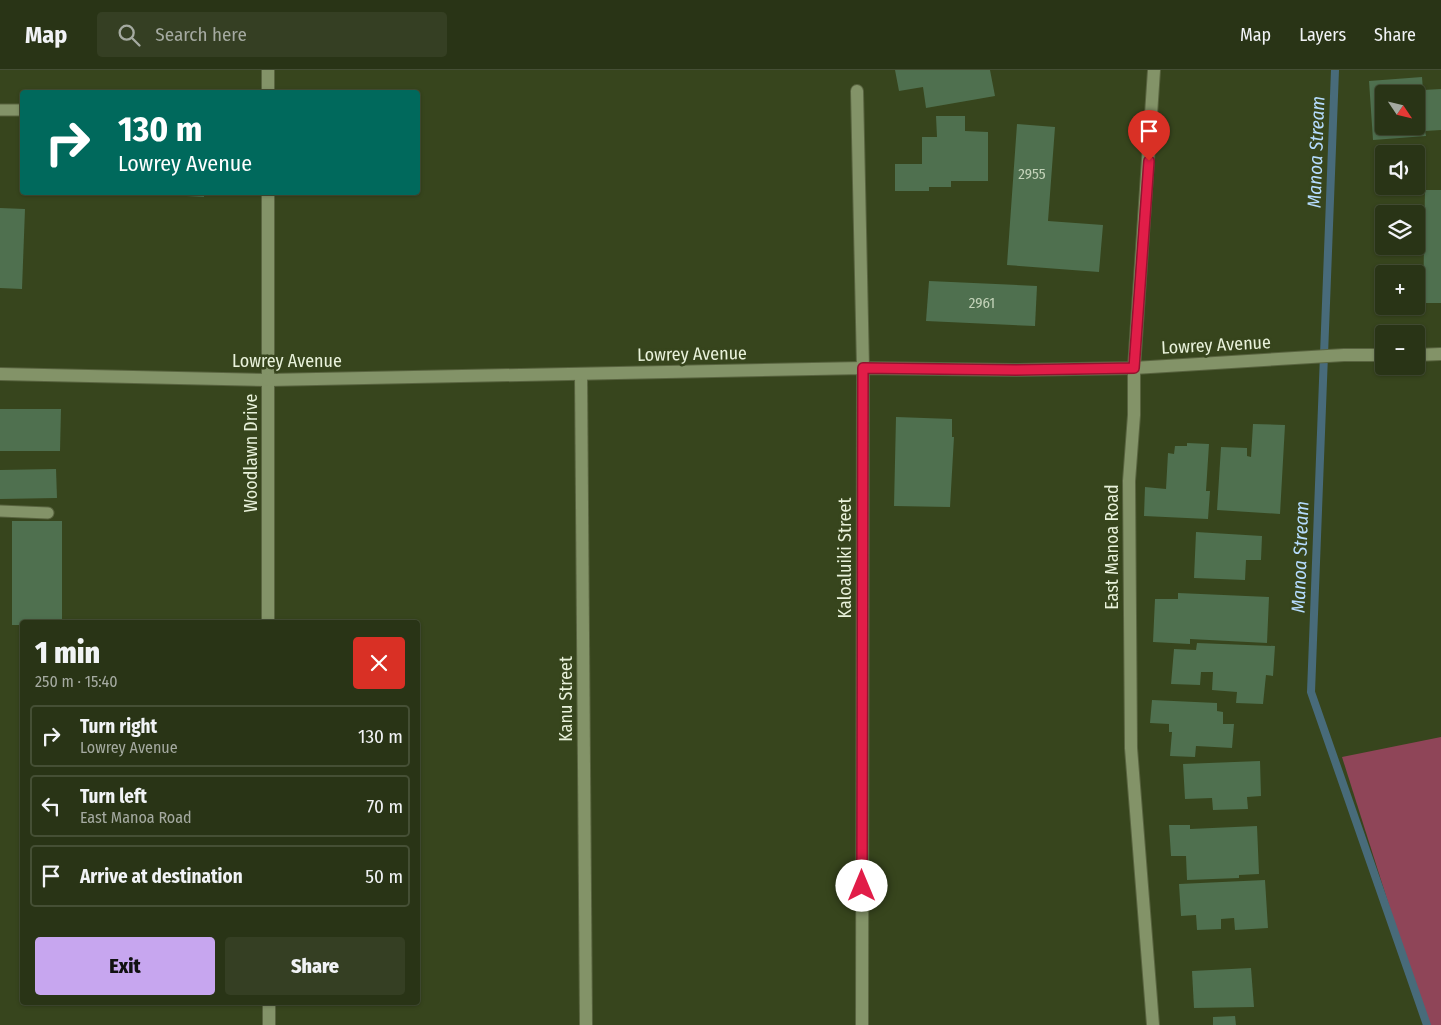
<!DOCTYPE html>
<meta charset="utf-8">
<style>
:root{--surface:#293416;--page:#353f23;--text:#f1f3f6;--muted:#a5aaa1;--line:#454f35;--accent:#c7a6ef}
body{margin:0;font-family:"Fira Sans Condensed",sans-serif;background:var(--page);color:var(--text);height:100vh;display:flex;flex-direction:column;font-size:19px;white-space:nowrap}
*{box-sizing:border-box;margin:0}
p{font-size:16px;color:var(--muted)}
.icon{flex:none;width:28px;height:28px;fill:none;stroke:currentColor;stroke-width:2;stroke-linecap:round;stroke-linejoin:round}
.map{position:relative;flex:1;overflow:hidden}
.panel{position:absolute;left:20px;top:550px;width:400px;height:385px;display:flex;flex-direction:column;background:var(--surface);border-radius:5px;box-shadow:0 1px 4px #0004,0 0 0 1px var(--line)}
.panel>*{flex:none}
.banner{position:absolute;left:20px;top:20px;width:400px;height:105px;border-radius:5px;box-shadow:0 1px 4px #0004,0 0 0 1px var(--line);background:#00695c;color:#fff;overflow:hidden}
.needle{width:32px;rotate:125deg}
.tools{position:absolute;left:1375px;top:15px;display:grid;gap:10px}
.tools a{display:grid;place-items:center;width:50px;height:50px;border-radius:5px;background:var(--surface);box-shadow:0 1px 4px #0004,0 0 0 1px var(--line);font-size:25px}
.pin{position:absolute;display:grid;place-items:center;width:42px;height:42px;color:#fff;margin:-51px -21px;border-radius:50% 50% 50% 0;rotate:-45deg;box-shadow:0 0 5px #0007}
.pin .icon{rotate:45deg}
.me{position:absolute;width:55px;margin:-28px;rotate:0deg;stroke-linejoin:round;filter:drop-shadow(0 0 4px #0008)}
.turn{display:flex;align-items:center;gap:18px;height:105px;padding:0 15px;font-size:22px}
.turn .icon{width:65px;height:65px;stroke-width:2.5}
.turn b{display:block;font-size:35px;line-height:42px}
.round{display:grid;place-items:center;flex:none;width:52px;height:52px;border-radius:5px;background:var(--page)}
.head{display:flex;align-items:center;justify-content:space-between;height:85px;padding:0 15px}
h1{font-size:30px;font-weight:800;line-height:38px}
.cta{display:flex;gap:10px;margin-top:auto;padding:10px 15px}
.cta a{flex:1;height:58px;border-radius:5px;background:var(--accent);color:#111;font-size:20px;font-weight:800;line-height:58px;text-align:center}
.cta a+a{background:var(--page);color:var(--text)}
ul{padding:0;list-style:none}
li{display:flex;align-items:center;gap:15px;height:62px;margin:0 10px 8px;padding:0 5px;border:2px solid var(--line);border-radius:5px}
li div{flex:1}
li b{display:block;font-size:19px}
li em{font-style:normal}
header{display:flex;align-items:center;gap:30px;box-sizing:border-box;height:70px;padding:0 25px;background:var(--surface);border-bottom:1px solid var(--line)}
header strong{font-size:24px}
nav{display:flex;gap:28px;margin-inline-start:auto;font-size:18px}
.search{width:350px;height:45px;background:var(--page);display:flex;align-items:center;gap:12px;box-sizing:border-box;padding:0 18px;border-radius:5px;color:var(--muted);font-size:19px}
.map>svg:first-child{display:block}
</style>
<header>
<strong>Map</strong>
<div class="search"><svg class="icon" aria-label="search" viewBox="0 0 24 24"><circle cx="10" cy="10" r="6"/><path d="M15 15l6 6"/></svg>Search here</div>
<nav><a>Map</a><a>Layers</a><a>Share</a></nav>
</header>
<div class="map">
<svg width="1441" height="955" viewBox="0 0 1441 955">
<rect width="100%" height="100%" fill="#37451d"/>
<!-- green -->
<path fill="#8f4558" d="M1441,667V955H1427L1342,687Z"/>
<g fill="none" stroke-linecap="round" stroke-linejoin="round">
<!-- stream -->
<path stroke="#486b7a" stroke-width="8" d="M1335,0L1311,622L1427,955"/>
</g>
<!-- building -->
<g fill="#4f704f" fill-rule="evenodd">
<path d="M895,0H990L995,26L926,38L923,17L899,21Z"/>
<path d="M1422,7L1423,20L1441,19V60L1425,61L1426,66L1373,70L1369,11ZM1384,24H1416V56H1384Z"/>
<path d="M936,46H965V61L988,62V111H951V117H929V121H895V94H922V67H937Z"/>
<path d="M1017,54L1055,57L1048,151L1103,155L1099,202L1007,195Z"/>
<path d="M1425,120H1441V233H1423Z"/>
<path d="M117,122H204V127Z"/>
<path d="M0,138L25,139L22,219L0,218Z"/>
<path d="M929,211L1037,216L1035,256L926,251Z"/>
<path d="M0,339H61L60,381H0Z"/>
<path d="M896,347L952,349V367H954L950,437L894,436Z"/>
<path d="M1253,354L1285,355L1280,444L1217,440L1221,377L1247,378V386L1251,387Z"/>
<path d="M1187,373L1209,374L1206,421H1210L1208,449L1144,446L1145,417L1166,419L1168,383L1174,384L1175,376H1187Z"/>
<path d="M56,399L57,428L0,429V400Z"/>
<path d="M12,451H62V552H22V555H12Z"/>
<path d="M1196,462L1262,466L1261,490H1246L1245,510L1194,508Z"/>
<path d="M1178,523L1269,527L1267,573L1190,569V574L1153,572L1155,529H1178Z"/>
<path d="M1197,573L1275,576L1273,606L1266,605L1263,634L1236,633L1237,622L1212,620L1213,602H1201L1200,615L1171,614L1174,579L1196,580Z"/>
<path d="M1152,630L1217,633V641L1223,642V654H1234L1232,678L1196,676L1195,687L1170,686L1172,662H1169V654L1150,653Z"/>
<path d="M1260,691L1261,726L1247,727L1248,739L1213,740L1212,728L1185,729L1183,694Z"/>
<path d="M1169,755H1190V759L1257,756L1259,804L1239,805V808L1187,810L1186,786H1171Z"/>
<path d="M1265,810L1268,858L1235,860L1234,848L1221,849V859L1197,860L1196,845L1181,846L1179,814Z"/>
<path d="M1251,898L1254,937L1194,938L1192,901Z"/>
<path d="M1235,946L1236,955H1213V947Z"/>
</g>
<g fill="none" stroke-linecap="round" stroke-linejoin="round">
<defs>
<g id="lane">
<path d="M0,40H22"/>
<path d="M0,441L48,443"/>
</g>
<g id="street">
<path d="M857,21L863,298L862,955"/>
<path d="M0,304L268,310"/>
<path d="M581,304L586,955"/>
</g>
<g id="secondary">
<path d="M268,22V0"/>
<path d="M268,122V552"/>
<path d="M1416,285L1441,284"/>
<path d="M268,310L863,298L1016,300L1134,298L1344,285H1384"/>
<path d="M269,932V955"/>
<path d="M1153,955L1131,678L1129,411L1134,345V298L1154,0"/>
</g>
</defs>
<!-- lane casing -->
<use href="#lane" stroke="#58633f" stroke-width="13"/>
<!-- street casing -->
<use href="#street" stroke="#58633f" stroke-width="14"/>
<!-- secondary casing -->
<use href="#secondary" stroke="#58633f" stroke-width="14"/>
<!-- lane -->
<use href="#lane" stroke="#839368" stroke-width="11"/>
<!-- street -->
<use href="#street" stroke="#839368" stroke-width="12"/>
<!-- secondary -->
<use href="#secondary" stroke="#839368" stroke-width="12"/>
</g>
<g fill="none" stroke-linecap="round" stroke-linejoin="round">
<defs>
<path id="route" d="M862,816L863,298L1016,300L1134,298L1149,91"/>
</defs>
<!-- route casing -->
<use href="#route" stroke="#92132f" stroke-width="12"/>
<!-- route -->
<use href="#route" stroke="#e11d48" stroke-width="9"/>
</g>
<g text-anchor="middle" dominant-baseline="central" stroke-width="5" stroke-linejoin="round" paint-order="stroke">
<!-- number labels -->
<g font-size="15" fill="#c2d2b8">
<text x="1032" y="104">2955</text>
<text x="982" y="233">2961</text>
</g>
<!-- street labels -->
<g font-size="18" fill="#e9f2db" stroke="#37451d">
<text transform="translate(1216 275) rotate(-3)">Lowrey Avenue</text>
<text transform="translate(692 284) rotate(-1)">Lowrey Avenue</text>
<text x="287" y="291">Lowrey Avenue</text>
<text transform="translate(251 383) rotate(-90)">Woodlawn Drive</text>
<text transform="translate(1112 477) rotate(-90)">East Manoa Road</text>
<text transform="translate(845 488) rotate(-90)">Kaloaluiki Street</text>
<text transform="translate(566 629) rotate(-90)">Kanu Street</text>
</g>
<!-- water labels -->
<g font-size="19" font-style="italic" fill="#b6dcfe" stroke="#37451d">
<text transform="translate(1316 82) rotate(-88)">Manoa Stream</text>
<text transform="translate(1300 487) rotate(-88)">Manoa Stream</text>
</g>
</g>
</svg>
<div class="tools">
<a><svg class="needle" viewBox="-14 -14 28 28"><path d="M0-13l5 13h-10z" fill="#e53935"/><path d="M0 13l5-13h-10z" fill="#a5aaa1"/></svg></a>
<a><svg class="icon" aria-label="sound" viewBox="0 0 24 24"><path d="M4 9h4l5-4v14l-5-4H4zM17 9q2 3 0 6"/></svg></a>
<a><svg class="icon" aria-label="layers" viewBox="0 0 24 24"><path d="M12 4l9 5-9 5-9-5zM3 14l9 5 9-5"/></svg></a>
<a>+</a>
<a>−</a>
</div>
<div class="pin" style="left:1149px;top:91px;background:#d93025"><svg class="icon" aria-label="arrive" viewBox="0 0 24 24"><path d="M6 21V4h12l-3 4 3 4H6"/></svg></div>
<svg class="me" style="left:862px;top:816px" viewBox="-20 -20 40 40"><circle r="19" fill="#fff"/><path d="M0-13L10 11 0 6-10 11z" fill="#e11d48"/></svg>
<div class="banner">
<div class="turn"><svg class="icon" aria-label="right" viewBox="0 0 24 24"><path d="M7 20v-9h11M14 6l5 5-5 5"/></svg><div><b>130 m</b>Lowrey Avenue</div></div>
</div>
<section class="panel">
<div class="head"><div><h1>1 min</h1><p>250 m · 15:40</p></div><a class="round" style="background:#d93025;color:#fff"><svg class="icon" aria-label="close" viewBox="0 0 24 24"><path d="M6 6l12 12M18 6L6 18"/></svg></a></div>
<ul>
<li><svg class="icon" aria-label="right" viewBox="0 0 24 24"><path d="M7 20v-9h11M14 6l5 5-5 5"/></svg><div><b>Turn right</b><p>Lowrey Avenue</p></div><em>130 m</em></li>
<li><svg class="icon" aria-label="left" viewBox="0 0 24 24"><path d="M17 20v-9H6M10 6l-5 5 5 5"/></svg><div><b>Turn left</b><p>East Manoa Road</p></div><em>70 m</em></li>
<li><svg class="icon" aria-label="arrive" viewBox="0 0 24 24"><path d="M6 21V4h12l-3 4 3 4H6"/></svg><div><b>Arrive at destination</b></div><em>50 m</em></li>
</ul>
<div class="cta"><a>Exit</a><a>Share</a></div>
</section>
</div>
